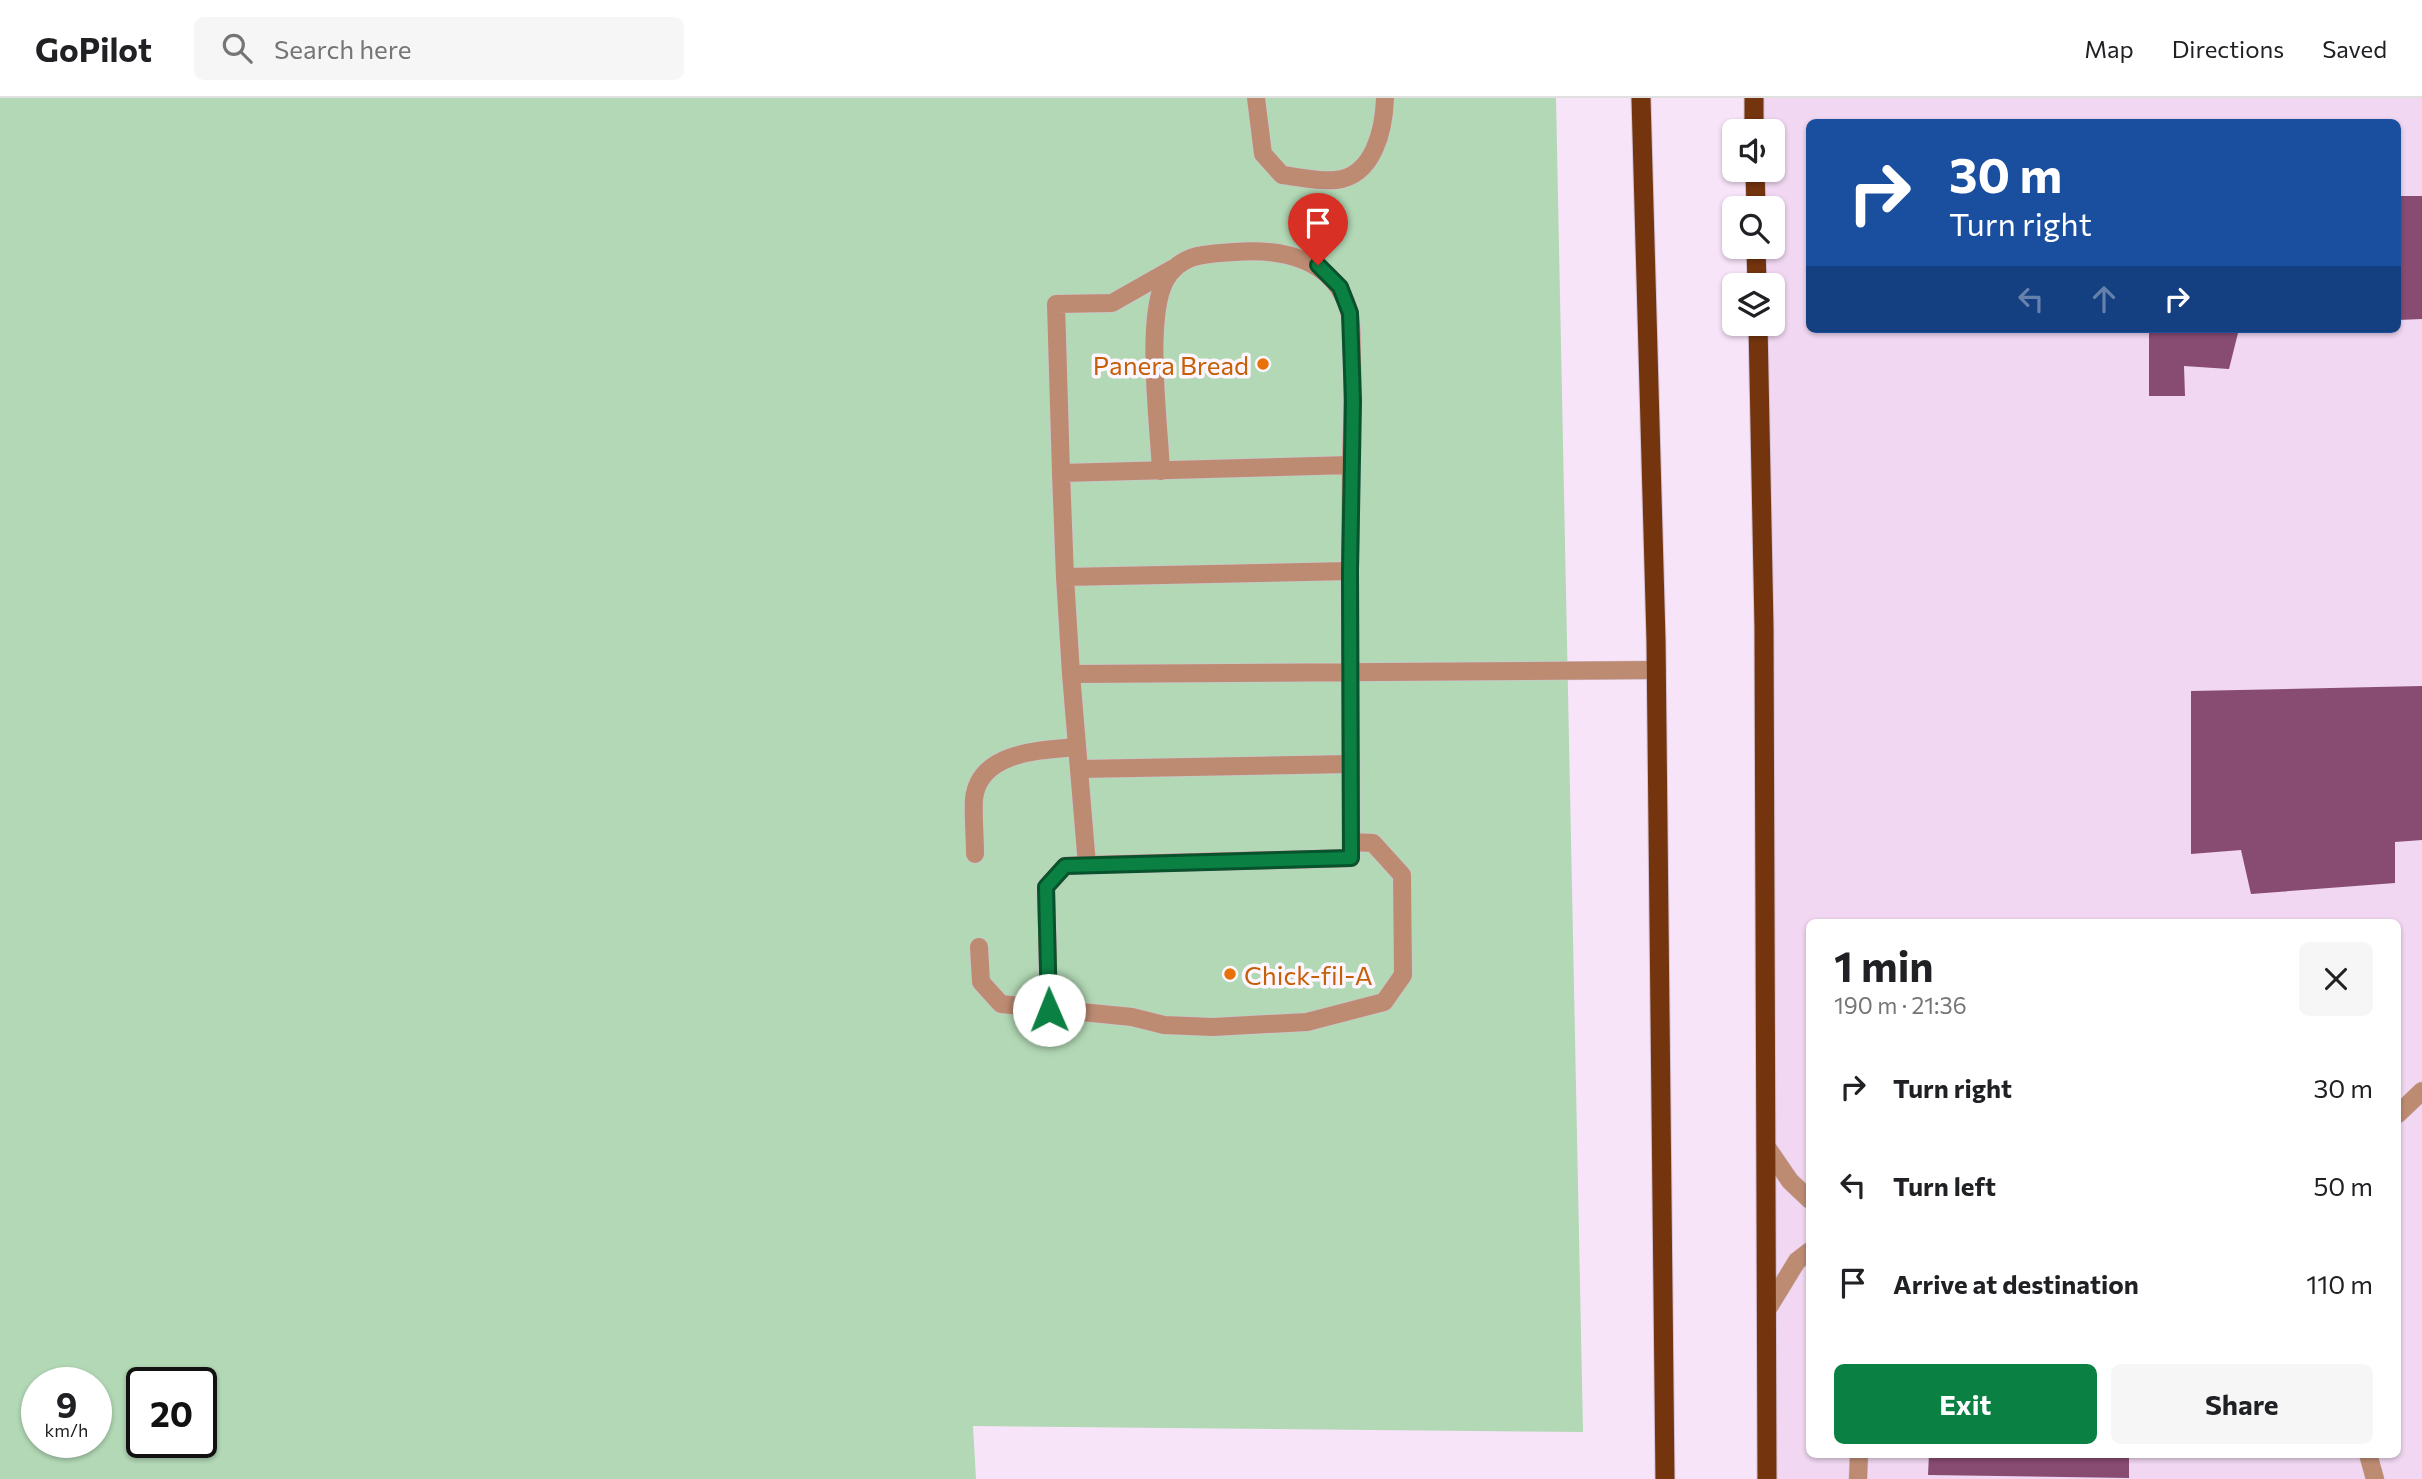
<!DOCTYPE html>
<meta charset="utf-8">
<style>
:root{--surface:#fff;--page:#f6f6f6;--text:#202124;--muted:#757577;--line:#e0e0e0;--accent:#0b8043}
body{margin:0;font-family:Commissioner,sans-serif;background:var(--page);color:var(--text);height:100vh;display:flex;flex-direction:column;font-size:26px;white-space:nowrap}
*{box-sizing:border-box;margin:0}
p{font-size:23px;color:var(--muted)}
.icon{flex:none;width:38px;height:38px;fill:none;stroke:currentColor;stroke-width:2;stroke-linecap:round;stroke-linejoin:round}
.map{position:relative;flex:1;overflow:hidden}
.details{position:absolute;left:1806px;top:821px;width:595px;height:539px;display:flex;flex-direction:column;background:var(--surface);border-radius:10px;box-shadow:0 2px 5px #0004}
.details>*{flex:none}
.hud{position:absolute;left:1806px;top:21px;width:595px;height:214px;border-radius:10px;box-shadow:0 2px 5px #0004;background:#1a4fa0;color:#fff;overflow:hidden}
.buttons{position:absolute;left:1722px;top:21px;display:grid;gap:14px}
.buttons a{display:grid;place-items:center;width:63px;height:63px;border-radius:10px;background:var(--surface);box-shadow:0 2px 5px #0004;font-size:35px}
.speed{position:absolute;left:21px;top:1269px;display:flex;gap:14px;font-size:35px;font-weight:700;text-align:center}
.speed>*{display:grid;place-content:center;width:91px;height:91px;border-radius:50%;background:var(--surface);box-shadow:0 2px 5px #0004;line-height:1}
.speed small{font-size:18px;font-weight:400}
.speed .limit{border:4px solid #111;border-radius:10px;background:#fff;color:#111}
.pin{position:absolute;display:grid;place-items:center;width:60px;height:60px;color:#fff;margin:-72px -30px;border-radius:50% 50% 50% 0;rotate:-45deg;box-shadow:0 0 7px #0007}
.pin .icon{rotate:45deg}
.me{position:absolute;width:77px;margin:-38px;rotate:359deg;stroke-linejoin:round;filter:drop-shadow(0 0 5px #0008)}
.turn{display:flex;align-items:center;gap:24px;height:147px;padding:0 28px;font-size:32px}
.turn .icon{width:91px;height:91px;stroke-width:2.5}
.turn b{display:block;font-size:49px;line-height:60px}
.lanes{display:flex;align-items:center;height:66px;padding:0 28px;background:#0003;justify-content:center;gap:35px;direction:ltr}
.lanes .off{opacity:.35}
.round{display:grid;place-items:center;flex:none;width:74px;height:74px;border-radius:10px;background:var(--page)}
.overview{display:flex;align-items:center;justify-content:space-between;height:119px;padding:0 28px}
h1{font-size:42px;font-weight:700;line-height:52px}
.primary-button{display:flex;gap:14px;margin-top:auto;padding:14px 28px}
.primary-button a{flex:1;height:80px;border-radius:10px;background:var(--accent);color:#fff;font-size:28px;font-weight:700;line-height:80px;text-align:center}
.primary-button a+a{background:var(--page);color:var(--text)}
ul{padding:0;list-style:none}
li{display:flex;align-items:center;gap:21px;height:98px;padding:0 28px}
li div{flex:1}
li b{display:block;font-size:26px}
li em{font-style:normal}
header{display:flex;align-items:center;gap:42px;box-sizing:border-box;height:98px;padding:0 35px;background:var(--surface);border-bottom:2px solid var(--line)}
header strong{font-size:33px}
nav{display:flex;gap:38px;margin-inline-start:auto;font-size:24px}
.search{width:490px;height:63px;background:var(--page);display:flex;align-items:center;gap:18px;box-sizing:border-box;padding:0 24px;border-radius:10px;color:var(--muted);font-size:26px}
.map>svg:first-child{display:block}
</style>
<header>
<strong>GoPilot</strong>
<div class="search"><svg class="icon" aria-label="search" viewBox="0 0 24 24"><circle cx="10" cy="10" r="6"/><path d="M15 15l6 6"/></svg>Search here</div>
<nav><a>Map</a><a>Directions</a><a>Saved</a></nav>
</header>
<div class="map">
<svg width="2422" height="1381" viewBox="0 0 2422 1381">
<rect width="100%" height="100%" fill="#f8e4f9"/>
<!-- built -->
<path fill="#f1d7f1" fill-rule="evenodd" d="M1753,0H2422V1381H1767L1758,226H1773V187H1757L1756,149H1773V110H1756L1755,72H1773V33H1754ZM1810,24H2398V231H1810ZM1810,824H2398V1356H1810Z"/>
<!-- green -->
<path fill="#b2d8b5" fill-rule="evenodd" d="M0,0H1556L1583,1334L973,1328L976,1381H0ZM37,1284H96V1344H37ZM142,1284H201V1344H142Z"/>
<!-- building -->
<g fill="#884b71">
<path d="M2398,98H2422V221L2398,222Z"/>
<path d="M2149,231H2239L2229,271L2184,268L2185,298H2149Z"/>
<path d="M2422,588V742L2395,744V785L2251,796L2241,752L2191,756V593Z"/>
<path d="M1929,1356H2129V1380L1928,1377Z"/>
</g>
<g fill="none" stroke-linecap="round" stroke-linejoin="round">
<defs>
<g id="service">
<path d="M1256,0L1263,56L1282,77C1299,79 1319,84 1336,82C1374,78 1384,31 1385,0"/>
<path d="M1161,373C1159,327 1145,221 1165,183C1180,155 1206,156 1234,154C1282,150 1335,161 1349,213C1353,228 1351,246 1352,261C1353,297 1352,332 1351,367"/>
<path d="M1061,375L1056,206L1112,205L1172,171"/>
<path d="M1065,479L1061,375L1351,367L1350,473"/>
<path d="M1071,576L1065,479L1350,473L1351,760L1087,767L1071,576L1657,572"/>
<path d="M1079,671L1351,666"/>
<path d="M975,756C975,738 973,719 974,701C979,653 1042,652 1077,649"/>
<path d="M979,849L981,884L1001,906L1132,919L1164,927L1213,929L1307,924L1384,904L1403,877L1402,777L1373,745L1351,744"/>
<path d="M1049,912L1046,789L1065,768L1087,767"/>
<path d="M2398,1016L2422,993"/>
<path d="M1766,1048L1790,1083L1810,1102"/>
<path d="M1767,1212L1797,1163L1810,1153"/>
<path d="M2368,1356L2375,1381"/>
<path d="M1858,1381L1859,1356"/>
</g>
<g id="trunk">
<path d="M1641,0L1656,542L1665,1381"/>
<path d="M1754,0V33"/>
<path d="M1755,72L1756,110"/>
<path d="M1756,149L1757,187"/>
<path d="M1758,226L1764,529L1767,1381"/>
</g>
</defs>
<!-- service casing -->
<use href="#service" stroke="#d4c2d5" stroke-width="19"/>
<!-- trunk casing -->
<use href="#trunk" stroke="#d4c2d5" stroke-width="21"/>
<!-- service -->
<use href="#service" stroke="#bd8b72" stroke-width="18"/>
<!-- trunk -->
<use href="#trunk" stroke="#73340e" stroke-width="19"/>
</g>
<g fill="none" stroke-linecap="round" stroke-linejoin="round">
<defs>
<path id="route" d="M1049,912L1046,789L1065,768L1351,760L1350,473L1353,303L1350,215L1340,189L1318,167"/>
</defs>
<!-- route casing -->
<use href="#route" stroke="#07532c" stroke-width="18"/>
<!-- route -->
<use href="#route" stroke="#0b8043" stroke-width="12"/>
</g>
<!-- markers -->
<g fill="#e8710a" stroke="#fef6fe" stroke-width="2.5">
<circle cx="1263" cy="266" r="7"/>
<circle cx="1230" cy="876" r="7"/>
</g>
<g text-anchor="middle" dominant-baseline="central" stroke-width="7" stroke-linejoin="round" paint-order="stroke">
<!-- food labels -->
<g font-size="26" fill="#c56008" stroke="#fef6fe" text-anchor="end">
<text x="1249" y="266">Panera Bread</text>
<text x="1244" y="876" text-anchor="start">Chick-fil-A</text>
</g>
</g>
</svg>
<div class="buttons">
<a><svg class="icon" aria-label="sound" viewBox="0 0 24 24"><path d="M4 9h4l5-4v14l-5-4H4zM17 9q2 3 0 6"/></svg></a>
<a><svg class="icon" aria-label="search" viewBox="0 0 24 24"><circle cx="10" cy="10" r="6"/><path d="M15 15l6 6"/></svg></a>
<a><svg class="icon" aria-label="layers" viewBox="0 0 24 24"><path d="M12 4l9 5-9 5-9-5zM3 14l9 5 9-5"/></svg></a>
</div>
<div class="speed"><div>9<small>km/h</small></div><div class="limit">20</div></div>
<div class="pin" style="left:1318px;top:167px;background:#d93025"><svg class="icon" aria-label="arrive" viewBox="0 0 24 24"><path d="M6 21V4h12l-3 4 3 4H6"/></svg></div>
<svg class="me" style="left:1049px;top:912px" viewBox="-20 -20 40 40"><circle r="19" fill="#fff"/><path d="M0-13L10 11 0 6-10 11z" fill="#0b8043"/></svg>
<div class="hud">
<div class="turn"><svg class="icon" aria-label="right" viewBox="0 0 24 24"><path d="M7 20v-9h11M14 6l5 5-5 5"/></svg><div><b>30 m</b>Turn right</div></div>
<div class="lanes"><svg class="icon off" aria-label="left" viewBox="0 0 24 24"><path d="M17 20v-9H6M10 6l-5 5 5 5"/></svg><svg class="icon off" aria-label="ahead" viewBox="0 0 24 24"><path d="M12 20V5M6 11l6-6 6 6"/></svg><svg class="icon" aria-label="right" viewBox="0 0 24 24"><path d="M7 20v-9h11M14 6l5 5-5 5"/></svg></div>
</div>
<section class="details">
<div class="overview"><div><h1>1 min</h1><p>190 m · 21:36</p></div><a class="round"><svg class="icon" aria-label="close" viewBox="0 0 24 24"><path d="M6 6l12 12M18 6L6 18"/></svg></a></div>
<ul>
<li><svg class="icon" aria-label="right" viewBox="0 0 24 24"><path d="M7 20v-9h11M14 6l5 5-5 5"/></svg><div><b>Turn right</b></div><em>30 m</em></li>
<li><svg class="icon" aria-label="left" viewBox="0 0 24 24"><path d="M17 20v-9H6M10 6l-5 5 5 5"/></svg><div><b>Turn left</b></div><em>50 m</em></li>
<li><svg class="icon" aria-label="arrive" viewBox="0 0 24 24"><path d="M6 21V4h12l-3 4 3 4H6"/></svg><div><b>Arrive at destination</b></div><em>110 m</em></li>
</ul>
<div class="primary-button"><a>Exit</a><a>Share</a></div>
</section>
</div>
